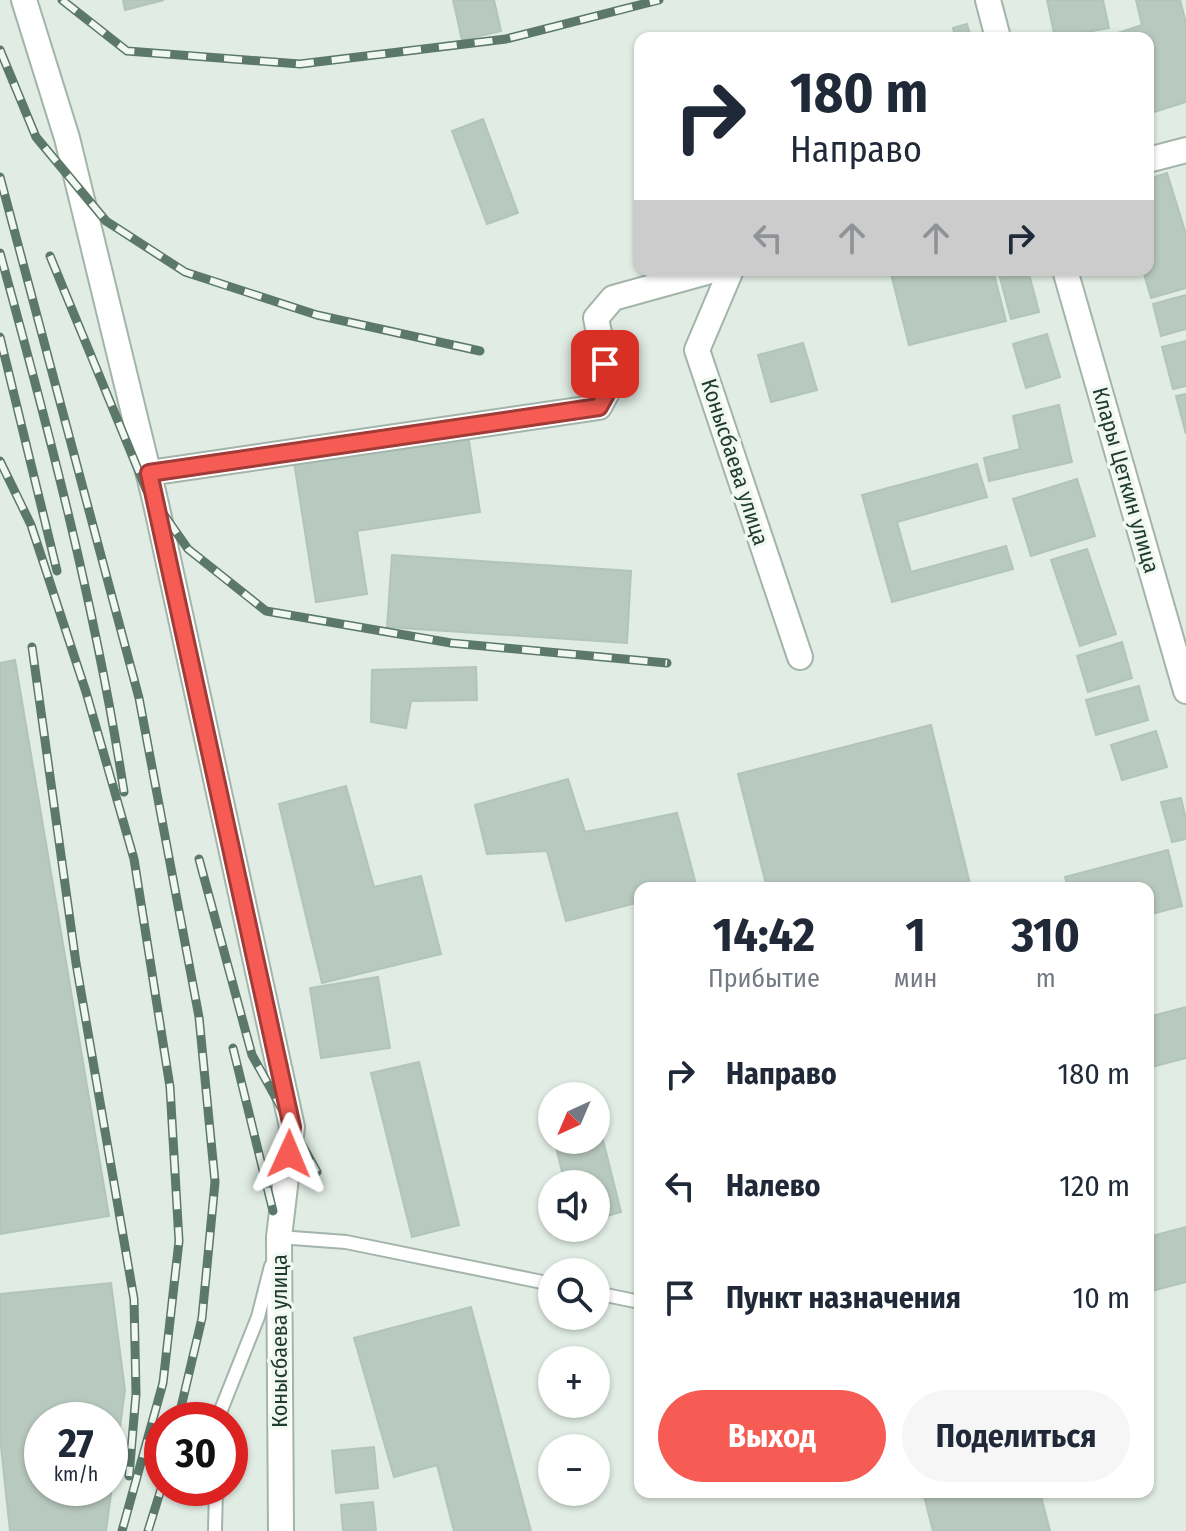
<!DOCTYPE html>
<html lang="ru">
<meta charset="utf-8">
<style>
:root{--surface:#fff;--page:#f6f6f7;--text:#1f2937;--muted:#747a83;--accent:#f65c54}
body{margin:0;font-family:"Fira Sans Condensed",sans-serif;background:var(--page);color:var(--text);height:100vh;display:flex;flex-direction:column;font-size:30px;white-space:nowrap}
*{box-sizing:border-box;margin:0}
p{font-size:26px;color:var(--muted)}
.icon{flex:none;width:44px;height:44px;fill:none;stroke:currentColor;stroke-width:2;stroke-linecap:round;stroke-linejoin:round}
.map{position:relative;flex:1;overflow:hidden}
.details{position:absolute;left:634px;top:882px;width:520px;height:616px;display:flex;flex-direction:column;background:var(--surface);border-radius:16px;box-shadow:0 2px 6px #0004}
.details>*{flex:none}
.hud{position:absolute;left:634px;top:32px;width:520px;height:244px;border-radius:16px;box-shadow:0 2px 6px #0004;background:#fff;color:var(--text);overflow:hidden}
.needle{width:52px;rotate:224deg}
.tools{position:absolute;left:538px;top:1082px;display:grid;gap:16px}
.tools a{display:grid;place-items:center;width:72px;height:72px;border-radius:50%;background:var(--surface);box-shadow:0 2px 6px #0004;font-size:40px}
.speed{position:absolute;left:24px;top:1402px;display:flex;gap:16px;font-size:40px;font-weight:700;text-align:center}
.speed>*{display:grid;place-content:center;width:104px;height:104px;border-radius:50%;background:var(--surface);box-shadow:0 2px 6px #0004;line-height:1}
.speed small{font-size:20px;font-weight:400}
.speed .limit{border:12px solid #d22;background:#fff;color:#111}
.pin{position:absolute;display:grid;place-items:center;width:68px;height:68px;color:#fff;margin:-34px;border-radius:16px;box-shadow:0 4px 12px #0006}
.me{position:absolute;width:88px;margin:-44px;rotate:1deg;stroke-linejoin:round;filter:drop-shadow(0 0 6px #0008)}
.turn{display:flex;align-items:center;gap:28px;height:168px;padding:0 24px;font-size:36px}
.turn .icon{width:104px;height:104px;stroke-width:2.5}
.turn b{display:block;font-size:56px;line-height:68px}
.lanes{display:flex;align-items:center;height:76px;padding:0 24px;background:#0003;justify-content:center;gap:40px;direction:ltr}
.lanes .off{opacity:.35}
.eta{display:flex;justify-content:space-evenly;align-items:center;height:136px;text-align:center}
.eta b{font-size:48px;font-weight:700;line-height:56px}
.button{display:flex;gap:16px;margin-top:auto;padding:16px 24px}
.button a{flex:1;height:92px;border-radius:48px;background:var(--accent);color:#fff;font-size:32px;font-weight:700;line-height:92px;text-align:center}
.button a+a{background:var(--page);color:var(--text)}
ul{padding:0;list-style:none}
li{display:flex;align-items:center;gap:24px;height:112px;padding:0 24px}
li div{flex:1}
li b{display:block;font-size:30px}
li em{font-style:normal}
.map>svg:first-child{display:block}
</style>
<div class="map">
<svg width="1186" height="1531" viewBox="0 0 1186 1531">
<rect width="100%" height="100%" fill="#e0ece4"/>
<!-- building -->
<g fill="#b8c9bf" stroke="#b2c5ba" stroke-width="2" fill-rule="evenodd">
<path d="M123,0H164L125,10Z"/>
<path d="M453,0H494L501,31L462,40Z"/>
<path d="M1047,0H1103L1109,28L1055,38Z"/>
<path d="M1136,0H1180L1186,23V102L1148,114V38H1103L1142,25Z"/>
<path d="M967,24L971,38H955L953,28Z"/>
<path d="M483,119L518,213L487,224L452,131Z"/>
<path d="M1167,173L1186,234V288L1151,298L1143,270H1148V179Z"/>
<path d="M890,270H993L1006,321L909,345Z"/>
<path d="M998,270H1028L1039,312L1011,319Z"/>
<path d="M1186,295V329L1161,336L1153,304Z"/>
<path d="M1047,334L1060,377L1026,388L1013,344Z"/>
<path d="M1186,341V386L1173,389L1162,347Z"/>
<path d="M803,343L817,390L771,402L758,355Z"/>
<path d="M1186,394V434L1176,396Z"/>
<path d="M1059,405L1072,462L989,481L984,458L1020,449L1013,416Z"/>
<path d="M468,435L480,512L357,531L367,594L316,602L294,462Z"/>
<path d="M977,464L987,497L897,522L911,572L1006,546L1013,569L892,602L862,495Z"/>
<path d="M1077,479L1095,536L1031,556L1013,499Z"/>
<path d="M1087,549L1116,634L1080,646L1051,560Z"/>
<path d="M392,555L631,571L627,643L387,627Z"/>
<path d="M1122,642L1132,678L1088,692L1077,656Z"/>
<path d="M15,660L109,1216L0,1234V663Z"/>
<path d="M476,667L477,700L411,701L406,728L371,722L372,670Z"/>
<path d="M1139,686L1148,720L1096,735L1086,700Z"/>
<path d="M931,725L971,888H767L738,774Z"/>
<path d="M1156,731L1167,767L1122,780L1111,745Z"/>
<path d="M568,779L585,832L677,813L697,888H640V902L566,921L547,851L487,854L475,805Z"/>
<path d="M346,786L374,887L421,876L441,954L322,983L279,804Z"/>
<path d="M1181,798L1186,819V839L1172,842L1161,802Z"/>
<path d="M1168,850L1182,906L1148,915V888H1068L1065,877Z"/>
<path d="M378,977L390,1048L321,1058L310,988Z"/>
<path d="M1186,1007V1058L1148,1068V1017Z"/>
<path d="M419,1062L459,1225L412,1237L371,1073Z"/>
<path d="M601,1132L621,1212L596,1219V1184H565L555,1143L569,1140H596V1133Z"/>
<path d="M1186,1227V1282L1148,1292V1237Z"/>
<path d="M111,1283L125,1390L106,1531H10L0,1437V1294ZM42,1420H110V1488H42Z"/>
<path d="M471,1307L531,1531H454L437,1465L394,1477L354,1338Z"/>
<path d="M374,1447L378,1488L336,1493L332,1451Z"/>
<path d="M923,1492H1040L1050,1531H933Z"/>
<path d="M373,1502L376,1531H343L341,1505Z"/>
</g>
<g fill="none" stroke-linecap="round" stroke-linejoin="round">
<defs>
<g id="lane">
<path d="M278,1240L279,1237L346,1242L552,1284"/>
<path d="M596,1293L640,1302"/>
<path d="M217,1420L258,1317L271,1266"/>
<path d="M215,1531L216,1488"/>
</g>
<g id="street">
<path d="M24,0L67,138L156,504L292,1127L279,1237L281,1531"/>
<path d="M988,0L998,38"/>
<path d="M1148,160L1186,150"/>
<path d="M731,270L697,350L800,657"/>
<path d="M1065,270L1186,691"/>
<path d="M149,473L599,407L610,387L596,318L613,298L714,270"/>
</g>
</defs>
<!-- lane casing -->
<use href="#lane" stroke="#a3b4aa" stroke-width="16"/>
<!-- street casing -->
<use href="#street" stroke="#a3b4aa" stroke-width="28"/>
<!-- lane -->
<use href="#lane" stroke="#fff" stroke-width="12"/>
<!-- street -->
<use href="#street" stroke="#fff" stroke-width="24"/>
<defs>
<g id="rail">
<path d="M62,0L127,51L300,64L506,39L659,0"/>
<path d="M0,50L36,137L106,221L185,272L317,315L480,351"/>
<path d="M0,177L139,698L199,1017L215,1182L202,1318L178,1420"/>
<path d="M0,253C49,431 96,609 124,792"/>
<path d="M50,256L146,489L188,549L266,611L451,643L667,663"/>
<path d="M0,337L57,571"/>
<path d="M0,461L31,525L86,692L134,859L170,1087L179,1241L163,1383L122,1531"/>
<path d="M32,647L76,963L134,1299L136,1394L129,1476"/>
<path d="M199,859L252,1055L317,1172"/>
<path d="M233,1048L273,1211"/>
<path d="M148,1531L162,1486"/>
</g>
</defs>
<!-- rail casing -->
<use href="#rail" stroke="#5b786a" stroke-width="9"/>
<!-- rail -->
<use href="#rail" stroke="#f1f8f3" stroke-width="6" stroke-dasharray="18" stroke-linecap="butt"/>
</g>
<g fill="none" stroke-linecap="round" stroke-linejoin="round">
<defs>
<path id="route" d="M289,1154L292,1127L149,473L599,407L610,387L605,364"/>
</defs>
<!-- route casing -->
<use href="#route" stroke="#a03c37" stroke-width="20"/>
<!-- route -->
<use href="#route" stroke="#f65c54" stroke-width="14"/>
</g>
<g text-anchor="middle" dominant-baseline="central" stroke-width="7" stroke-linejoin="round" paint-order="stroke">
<!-- street labels -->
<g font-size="22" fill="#203c2f" stroke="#f1f8f3">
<text transform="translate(735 462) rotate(72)">Конысбаева улица</text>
<text transform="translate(1126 480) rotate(74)">Клары Цеткин улица</text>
<text transform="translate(279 1341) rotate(-90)">Конысбаева улица</text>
</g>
</g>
</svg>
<div class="tools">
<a><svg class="needle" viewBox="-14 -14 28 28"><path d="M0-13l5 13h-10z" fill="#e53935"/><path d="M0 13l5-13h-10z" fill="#747a83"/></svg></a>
<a><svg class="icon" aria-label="sound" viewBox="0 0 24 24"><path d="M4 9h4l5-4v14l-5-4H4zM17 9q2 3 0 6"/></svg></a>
<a><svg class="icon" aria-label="search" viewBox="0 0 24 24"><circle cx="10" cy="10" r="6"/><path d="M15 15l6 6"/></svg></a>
<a>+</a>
<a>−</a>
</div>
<div class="speed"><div>27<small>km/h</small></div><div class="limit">30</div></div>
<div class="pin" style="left:605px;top:364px;background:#d93025"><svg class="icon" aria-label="arrive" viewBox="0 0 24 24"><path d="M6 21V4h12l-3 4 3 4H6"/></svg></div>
<svg class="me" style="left:289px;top:1154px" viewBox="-20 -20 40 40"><path d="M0-17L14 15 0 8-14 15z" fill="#f65c54" stroke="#fff" stroke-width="4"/></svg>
<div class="hud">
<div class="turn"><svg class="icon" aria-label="right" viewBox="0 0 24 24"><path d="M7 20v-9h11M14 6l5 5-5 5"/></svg><div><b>180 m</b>Направо</div></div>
<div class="lanes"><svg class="icon off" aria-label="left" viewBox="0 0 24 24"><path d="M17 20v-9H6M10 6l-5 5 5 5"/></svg><svg class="icon off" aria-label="ahead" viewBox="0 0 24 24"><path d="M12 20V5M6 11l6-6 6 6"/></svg><svg class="icon off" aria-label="ahead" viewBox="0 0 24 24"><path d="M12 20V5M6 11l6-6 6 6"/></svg><svg class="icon" aria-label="right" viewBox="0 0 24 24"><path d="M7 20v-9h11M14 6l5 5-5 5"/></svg></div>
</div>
<section class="details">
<div class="eta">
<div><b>14:42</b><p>Прибытие</p></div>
<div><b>1</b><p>мин</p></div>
<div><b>310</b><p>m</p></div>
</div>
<ul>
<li><svg class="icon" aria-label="right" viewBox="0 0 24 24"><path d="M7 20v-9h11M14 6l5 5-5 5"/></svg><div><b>Направо</b></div><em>180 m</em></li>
<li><svg class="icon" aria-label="left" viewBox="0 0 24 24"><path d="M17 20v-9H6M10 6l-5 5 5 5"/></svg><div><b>Налево</b></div><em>120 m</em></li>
<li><svg class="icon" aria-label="arrive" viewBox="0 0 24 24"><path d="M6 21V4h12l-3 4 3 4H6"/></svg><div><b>Пункт назначения</b></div><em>10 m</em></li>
</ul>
<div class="button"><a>Выход</a><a>Поделиться</a></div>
</section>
</div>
